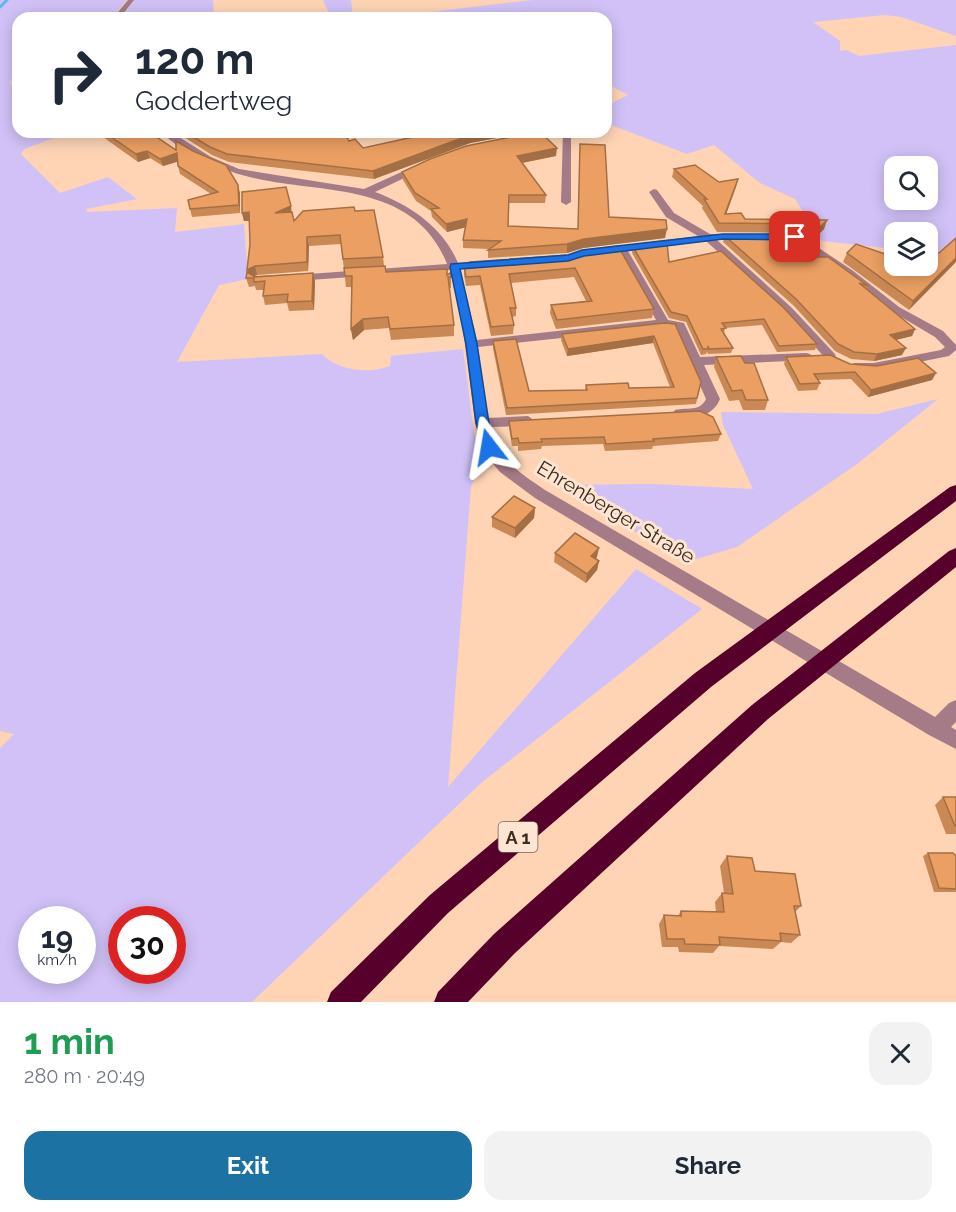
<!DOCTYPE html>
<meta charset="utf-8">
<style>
:root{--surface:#fff;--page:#f2f2f3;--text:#1f2937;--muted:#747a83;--accent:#1c73a3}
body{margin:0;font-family:Raleway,sans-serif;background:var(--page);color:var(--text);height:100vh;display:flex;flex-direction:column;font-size:22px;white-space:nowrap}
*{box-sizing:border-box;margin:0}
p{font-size:20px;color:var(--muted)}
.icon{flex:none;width:33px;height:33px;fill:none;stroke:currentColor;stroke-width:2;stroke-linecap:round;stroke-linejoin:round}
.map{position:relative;height:1002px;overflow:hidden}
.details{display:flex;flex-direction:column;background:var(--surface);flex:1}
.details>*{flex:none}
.hud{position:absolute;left:12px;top:12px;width:600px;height:126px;border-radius:18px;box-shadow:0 3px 15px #0003;background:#fff;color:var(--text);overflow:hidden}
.buttons{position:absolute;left:884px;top:156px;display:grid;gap:12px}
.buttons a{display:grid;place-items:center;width:54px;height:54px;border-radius:12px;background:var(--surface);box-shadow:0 3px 15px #0003;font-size:30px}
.speed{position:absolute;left:18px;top:906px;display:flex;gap:12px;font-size:30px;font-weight:700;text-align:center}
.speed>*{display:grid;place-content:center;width:78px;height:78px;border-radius:50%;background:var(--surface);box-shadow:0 3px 15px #0003;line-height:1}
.speed small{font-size:15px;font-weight:400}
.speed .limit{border:9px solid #d22;background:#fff;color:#111}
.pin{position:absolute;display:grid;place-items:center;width:51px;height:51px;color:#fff;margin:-26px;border-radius:12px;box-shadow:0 3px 9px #0006}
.me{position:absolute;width:66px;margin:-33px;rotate:346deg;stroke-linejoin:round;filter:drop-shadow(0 0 4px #0008)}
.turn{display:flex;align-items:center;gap:21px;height:126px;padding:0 24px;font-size:27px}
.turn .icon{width:78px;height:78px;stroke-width:2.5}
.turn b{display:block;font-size:42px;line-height:51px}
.round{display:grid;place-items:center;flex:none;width:63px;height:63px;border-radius:18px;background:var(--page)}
.headline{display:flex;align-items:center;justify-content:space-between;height:102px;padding:0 24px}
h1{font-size:36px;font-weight:700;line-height:45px;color:#1e9e55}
.button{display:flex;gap:12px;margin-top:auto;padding:12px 24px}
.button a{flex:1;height:69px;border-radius:18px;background:var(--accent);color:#fff;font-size:24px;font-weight:700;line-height:69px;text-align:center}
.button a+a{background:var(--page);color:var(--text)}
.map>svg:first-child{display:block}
</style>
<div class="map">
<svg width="956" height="1002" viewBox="0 0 956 1002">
<rect width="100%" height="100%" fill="#fed4b5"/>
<!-- green -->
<g fill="#d1c1f7" fill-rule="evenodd">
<path d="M0,0H127L112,18H18V64L10,83L18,93V132H52L57,137L24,149L21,154L60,193L108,177L137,199L86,209L87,212L177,208L175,232L244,224L248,279L219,285L177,362L322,354C338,371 368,374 390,366L391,356L463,349L474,433L483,465L471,486L448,787L636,569L702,609L481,783L252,1002H0V748L14,734L0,731ZM32,920H82V970H32ZM122,920H172V970H122Z"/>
<path d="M134,0H213L214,18H121Z"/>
<path d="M323,0H351L353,18H331Z"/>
<path d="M532,0H956V36L901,17L885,15L813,22L840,41V51L846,50L859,56L956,45V256L927,253V232H894V249L822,241L795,199L760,183L714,145L687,154L606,123V106L628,95L606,83V18H381ZM894,166H927V200H894Z"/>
<path d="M938,399L857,464L737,547L693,560L690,564L555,485L652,484L753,489L723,425L721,412L877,414Z"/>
</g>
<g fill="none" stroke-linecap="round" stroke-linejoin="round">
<!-- stream -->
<path stroke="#5db7f0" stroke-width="3" d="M0,7L7,0"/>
<!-- minor -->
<g fill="#a47b87" fill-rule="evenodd">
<path d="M128,0H134L120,18H113Z"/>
<path d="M161,132H171L211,157L239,169L364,189L417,165H423V169L375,192C410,205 443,227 458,263L467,264V268L460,269L477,340L656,320L618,252L600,254L595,251L600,248L698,236L666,217L649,192L654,189L657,190L674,213L710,234L799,235L852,270L899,307L943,331L956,345V350L949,356L874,371L854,369L852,366L854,363H874L941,350L945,347L935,337L891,311L844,274L793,240L723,239L717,240L792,308L834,353L836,356L834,359H826L784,312L706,241L628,251L668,320L684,323L700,357L806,353L810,354L812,357L810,360L704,365L720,399C713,417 692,421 675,416L673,413L675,410C687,407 700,412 706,399L675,329L664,327L478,347L488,418L528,416L535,421L528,426L490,427C497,459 520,473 545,490L935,717L949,703L956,700V722L951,727L956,730V749L929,735L535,498L500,472L489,459L480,442L475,422L461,315L450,270L295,281L289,278L295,275L447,264C416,185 330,193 263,180C227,173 187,157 161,132Z"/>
<path d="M540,132H562L523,140L519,137Z"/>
<path d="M563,132H571V202L566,205L561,202Z"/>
</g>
<!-- highway -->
<g fill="#56002b" fill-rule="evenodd">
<path d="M956,485V501L711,687L448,913L361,1002H327L331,992L430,895L695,673L950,487Z"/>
<path d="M956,548V567L768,719L514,954L468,1002H434L438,992L494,934L752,705L949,551Z"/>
</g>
</g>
<!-- wall -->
<g fill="#ca8954">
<path d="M101,132H149L240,193V213L192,217L190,209L211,194L180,174L177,162L163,166L150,158L138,162L103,137Z"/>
<path d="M176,132H344L349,141L363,148L409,138V133L413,132H528L470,143L374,179L229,162L212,155Z"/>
<path d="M580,144L609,217L665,238L583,248L567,253L488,258V250L489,249L463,248V240L466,227L447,232L432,217L431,211L416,201L403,180L402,172L556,156L522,163L546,195L545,203H509L508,226L578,229Z"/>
<path d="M674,169L719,182L738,179L726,214L745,219L827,220L824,229L812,241L799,233L717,232L702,208L703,206L672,177Z"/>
<path d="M355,211L383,257L384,265L386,272L447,275L451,277V288H449L454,325V336L391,340L389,328L364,330L353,340L351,329L352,287H346L341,244L309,246L308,271L257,275L254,276L313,273L315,281L314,310L289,311L287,303L265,305L263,296L264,290H256L255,286L249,287L246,278L248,273L250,244V221H244L242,213L292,212L294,221Z"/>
<path d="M725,236L804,250L797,257L868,286L867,289L915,329L912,336L896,340L902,355L874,361L851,359L835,351L794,306L723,242Z"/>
<path d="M633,247L669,262L817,344L815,350L777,352L762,325L725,328L724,334L733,348L731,353L708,354L707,352L706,354L701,355L686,322L669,318L632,253Z"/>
<path d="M847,253L894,266L939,253L909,310L843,262Z"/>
<path d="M569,255L654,309L652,318L556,329L550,313L551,305L586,301L574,277L511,283L516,308V316L512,317L514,325L513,334L491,336L480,285L466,286L464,275V266Z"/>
<path d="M665,323L701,382L696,404L506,415L493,348V341L529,391L585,390L586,385L629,388L670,387L653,343L567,356L561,340L562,334Z"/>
<path d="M716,357L745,363L768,400L765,410H743L739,400L729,401L714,367Z"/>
<path d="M786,357L850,364L936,373L932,380L868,397L851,379L818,380L820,383L817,390L798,391L784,364Z"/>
<path d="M509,421L721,434L718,441L653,446L652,449L605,451L603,444L542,446L541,449L518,451V446H512L509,428Z"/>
<path d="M535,508L534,518L515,538L492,527V517Z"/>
<path d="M555,553L597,557L595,559L599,561L597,570L586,583L554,562Z"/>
<path d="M943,797H956V834H946L935,805Z"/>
<path d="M928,853L956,856V892H934L923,856Z"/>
<path d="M727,856L755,871L801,906L795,912L800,935L791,943L781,942L773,949L719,946L713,953L679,952L678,947H662L659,924L664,915L678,916L681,911L716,912L715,902L722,893H724L720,866Z"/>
</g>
<!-- shaded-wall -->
<g fill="#a46f45">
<path d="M488,132H528L470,143L374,179L373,171L470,135Z"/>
<path d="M557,148L556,156L516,164L517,156Z"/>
<path d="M147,151L150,158L138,162L136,154Z"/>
<path d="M177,153L179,161L163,166L160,159Z"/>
<path d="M738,179L736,187L723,223L725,214Z"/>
<path d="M238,185L240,193V213L239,205Z"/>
<path d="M291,206L292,215L275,213Z"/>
<path d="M249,212L251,221H244L242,213Z"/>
<path d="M467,219V227L447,232L446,224Z"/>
<path d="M827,220L824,229L812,241L815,232Z"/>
<path d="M667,229L665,238L583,248L567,253V244L584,239Z"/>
<path d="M307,237L309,246L308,271L307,262Z"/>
<path d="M806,243L804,250L791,264L793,257Z"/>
<path d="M956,258V262L909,310L913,301Z"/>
<path d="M255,266L257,275L249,278L247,270Z"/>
<path d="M313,273L315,281L314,310L312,301Z"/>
<path d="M363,319L364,330L353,340L351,329Z"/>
<path d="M915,329L912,336L887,342L890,335Z"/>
<path d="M654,336L653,343L567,356L568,349Z"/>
<path d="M906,348L902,355L874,361L877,354Z"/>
<path d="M936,373L932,380L868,397L871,390Z"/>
<path d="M535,508L534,518L515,538V528Z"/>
<path d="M599,548L597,557L589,565L591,556Z"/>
<path d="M599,561L597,570L586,583L587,574Z"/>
</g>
<!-- building -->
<g fill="#eb9f62" stroke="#a46f45" stroke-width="1.5">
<path d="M104,132H149L176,150V141L193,151L226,165L238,185L239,205L190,209L188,200L218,192L178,166L177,153L160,159L147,151L136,154Z"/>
<path d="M185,132H344L349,141L355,139L363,148L413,137L409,133L413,132H488L470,135L373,171L227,154L210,147Z"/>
<path d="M536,132H540L557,148L517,156L546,195H509L508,226L578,229L580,144L605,145L609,217L666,220L667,229L584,239L567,244L488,250L501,241L463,240L467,219L446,224L431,209L439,208L415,193L402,172L430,159L466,146Z"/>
<path d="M695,165L719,182L738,179L725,214L741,213L745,219L827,220L815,232L802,224L719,223L704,199H707L674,169Z"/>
<path d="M286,187L291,206L275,213L292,212L294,221L303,211L354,207L355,211L374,210L383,257L343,259L340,235L307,237V262L255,266L247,270L250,244L249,212L242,213V192Z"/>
<path d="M725,236H794L806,243L793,257H828L868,286L859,283L915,329L890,335L906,348L877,354L854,352L838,344L796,299Z"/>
<path d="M956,238V258L913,301L847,253L856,244L894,257V266H927V248L939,253Z"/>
<path d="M667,243L669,262L721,251L784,308L817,344L779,346L764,319L722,323L726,328L721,329L733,348L709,349L708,346V349H703L687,316L671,312L633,247Z"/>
<path d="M618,246L654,309L557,320L551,305L592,301L575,268L509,274L516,308H510L514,325L491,327L480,276L466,277L464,266L470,262L569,255L586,250Z"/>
<path d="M385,266L386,272L447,269V275L450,273L451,277H448L454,325L390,329L388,317L363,319L351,329L352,276H345L344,268Z"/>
<path d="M247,272L255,277L313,273L312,301L287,302L288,294L263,296L265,281L254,282V278H246Z"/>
<path d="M665,323L675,324L701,382L697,398L507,408L493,341L516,339L529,391L587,390L586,385L628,383L629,388L674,387L654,336L568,349L562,334Z"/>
<path d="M830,355L850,364L877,366L918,358L936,373L871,390L855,372L814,374L820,383L800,384L786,357Z"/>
<path d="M741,356L745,363H754L768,400H746L742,390L732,391L716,357Z"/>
<path d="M700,411L713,417L721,434L653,439L654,441L606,444L604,437L541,439L542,442L519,443L518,438L512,439L509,421Z"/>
<path d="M514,496L535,508L515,528L492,517Z"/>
<path d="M575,533L599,548L591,556L599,561L587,574L555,553Z"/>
<path d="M943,797H956V826H955Z"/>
<path d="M928,853H953L956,856V889L939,888Z"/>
<path d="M727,856L752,858L755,871L795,874L801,906H794L800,935L780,933L781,941L719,937L720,945L685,944L684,939H667L664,915L681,916V911L724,912L722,893L733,894Z"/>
</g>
<!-- route -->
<path fill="#1a73e8" stroke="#114b97" stroke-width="1.5" d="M723,234H795L800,237L795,240L723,239L584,256L568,261L460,269L477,344L489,423L496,447L489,452L485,451L476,423L466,344L450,267L451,264L568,255L582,250Z"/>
<g text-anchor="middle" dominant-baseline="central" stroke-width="6" stroke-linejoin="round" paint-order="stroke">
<!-- shield labels -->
<rect fill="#fee5d2" stroke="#766455" stroke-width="1.5" x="498.5" y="822" width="39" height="30" rx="4.5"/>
<g font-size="18" font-weight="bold" fill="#3c2c20">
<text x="518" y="837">A 1</text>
</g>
<!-- street labels -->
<g font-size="20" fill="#3c2c20" stroke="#fee5d2">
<text transform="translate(616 512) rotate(31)">Ehrenberger Straße</text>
</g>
</g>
</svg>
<div class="buttons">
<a><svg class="icon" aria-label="search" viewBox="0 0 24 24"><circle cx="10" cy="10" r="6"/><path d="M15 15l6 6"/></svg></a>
<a><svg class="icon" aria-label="layers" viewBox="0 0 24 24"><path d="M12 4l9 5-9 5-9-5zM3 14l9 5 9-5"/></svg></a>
</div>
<div class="speed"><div>19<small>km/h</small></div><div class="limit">30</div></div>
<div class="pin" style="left:795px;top:237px;background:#d93025"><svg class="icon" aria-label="arrive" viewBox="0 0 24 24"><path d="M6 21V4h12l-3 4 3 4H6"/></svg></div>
<svg class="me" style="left:489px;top:447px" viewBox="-20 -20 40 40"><path d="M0-17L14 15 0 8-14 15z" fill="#1a73e8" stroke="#fff" stroke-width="4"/></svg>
<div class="hud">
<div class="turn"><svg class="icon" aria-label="right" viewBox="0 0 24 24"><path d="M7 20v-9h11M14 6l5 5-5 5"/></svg><div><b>120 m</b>Goddertweg</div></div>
</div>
</div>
<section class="details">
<div class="headline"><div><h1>1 min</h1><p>280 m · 20:49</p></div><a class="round"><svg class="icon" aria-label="close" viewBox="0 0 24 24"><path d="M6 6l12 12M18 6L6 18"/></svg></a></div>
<div class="button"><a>Exit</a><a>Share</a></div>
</section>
